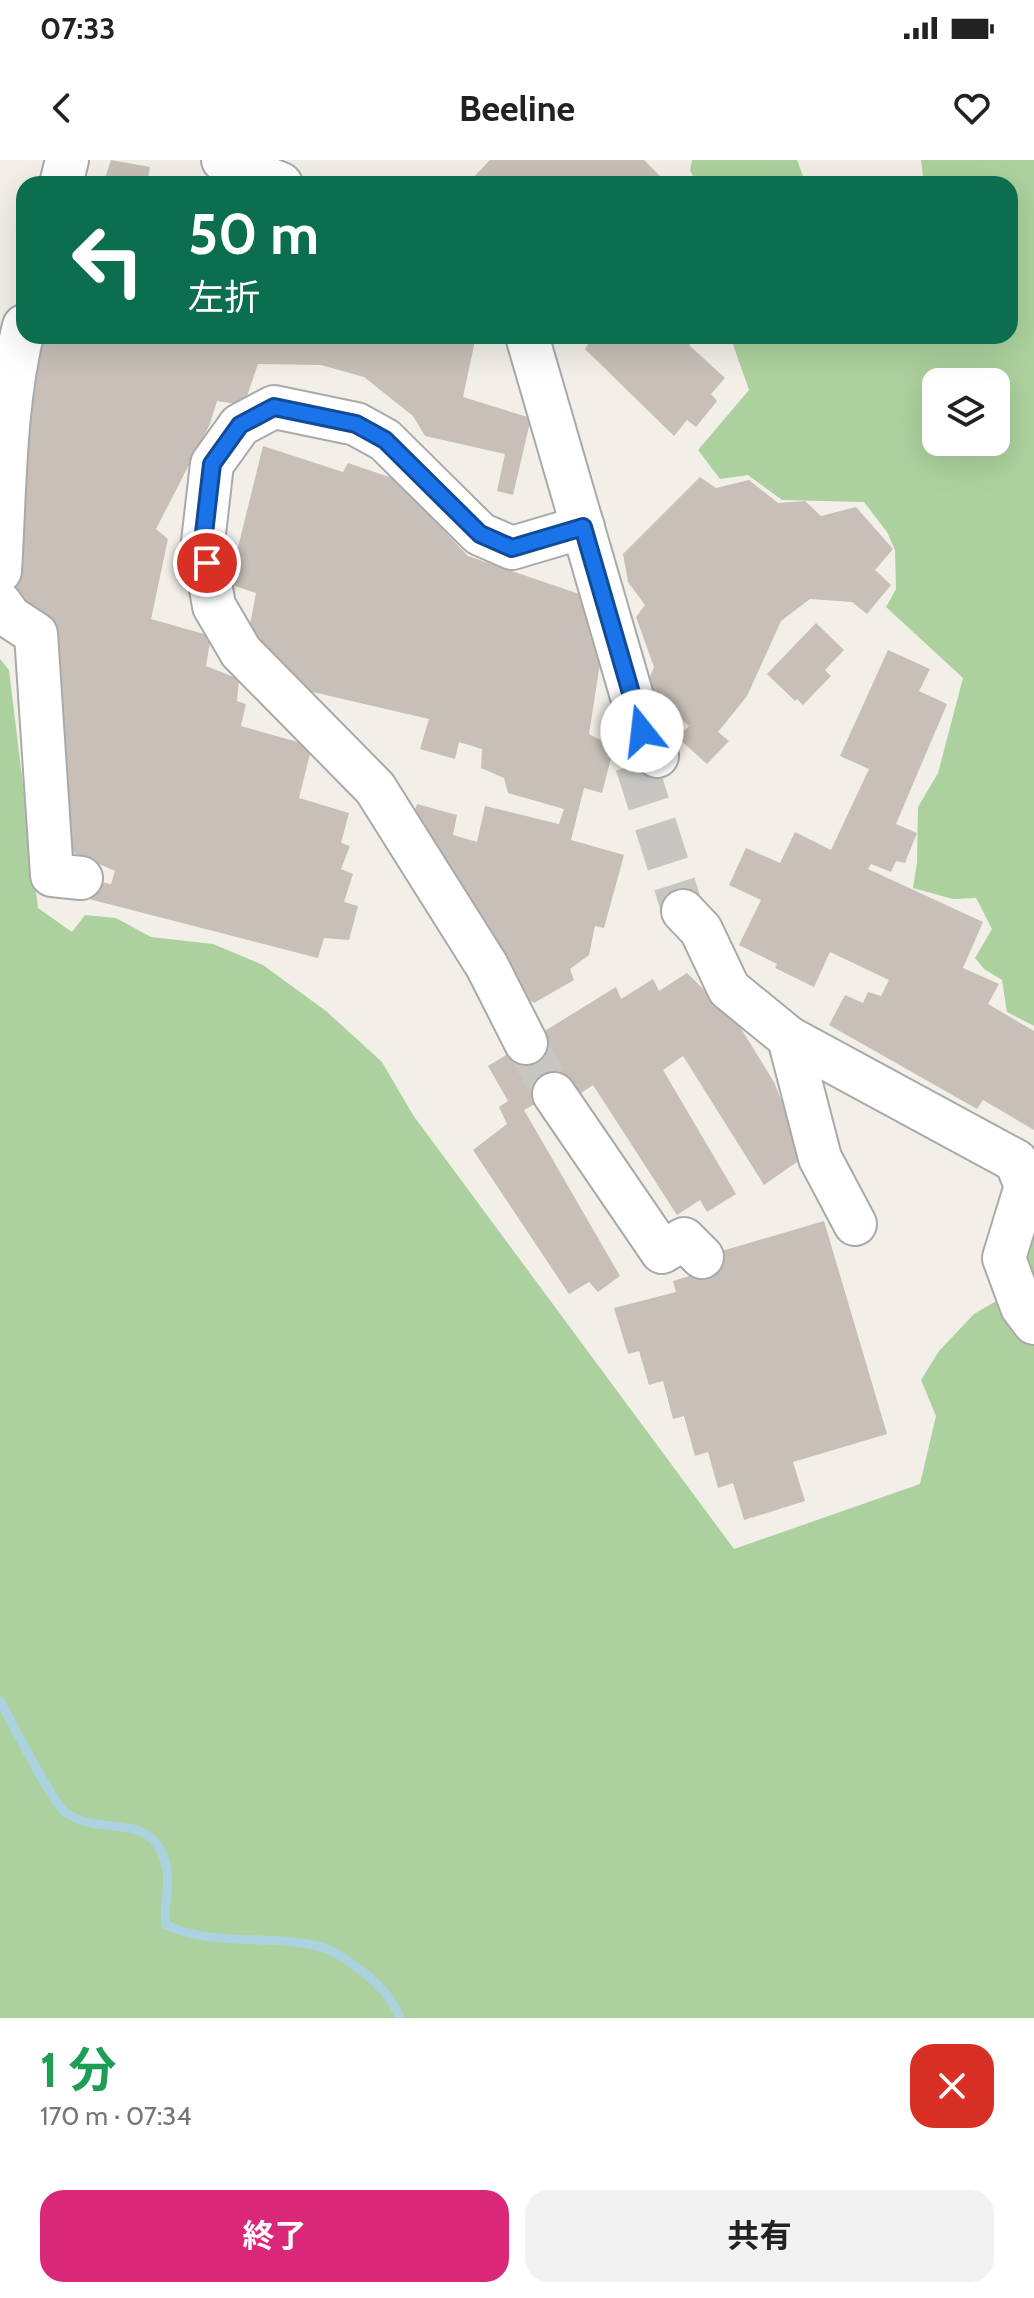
<!DOCTYPE html>
<html lang="ja">
<meta charset="utf-8">
<style>
:root{--surface:#fff;--page:#f2f2f2;--text:#222;--muted:#767676;--accent:#db2777}
body{margin:0;font-family:Cabin,"Noto Sans JP",sans-serif;background:var(--page);color:var(--text);height:100vh;display:flex;flex-direction:column;font-size:30px;white-space:nowrap}
*{box-sizing:border-box;margin:0}
p{font-size:26px;color:var(--muted)}
.icon{flex:none;width:44px;height:44px;fill:none;stroke:currentColor;stroke-width:2;stroke-linecap:round;stroke-linejoin:round}
.map{position:relative;height:1858px;overflow:hidden}
.sheet{display:flex;flex-direction:column;background:var(--surface);flex:1}
.sheet>*{flex:none}
.top-card{position:absolute;left:16px;top:16px;width:1002px;height:168px;border-radius:24px;box-shadow:0 8px 32px #0002;background:#0b6e4f;color:#fff;overflow:hidden}
.tools{position:absolute;left:922px;top:208px;display:grid;gap:16px}
.tools a{display:grid;place-items:center;width:88px;height:88px;border-radius:16px;background:var(--surface);box-shadow:0 8px 32px #0002;font-size:40px}
.pin{position:absolute;display:grid;place-items:center;width:68px;height:68px;color:#fff;margin:-34px;border:4px solid #fff;border-radius:50%;box-shadow:0 2px 8px #0007}
.me{position:absolute;width:88px;margin:-44px;rotate:344deg;stroke-linejoin:round;filter:drop-shadow(0 0 6px #0008)}
.turn{display:flex;align-items:center;gap:28px;height:168px;padding:0 40px;font-size:36px}
.turn .icon{width:104px;height:104px;stroke-width:2.5}
.turn b{display:block;font-size:56px;line-height:68px}
.round{display:grid;place-items:center;flex:none;width:84px;height:84px;border-radius:24px;background:var(--page)}
.headline{display:flex;align-items:center;justify-content:space-between;height:136px;padding:0 40px}
h1{font-size:48px;font-weight:700;line-height:60px;color:#1e9e55}
.button{display:flex;gap:16px;margin-top:auto;padding:16px 40px}
.button a{flex:1;height:92px;border-radius:24px;background:var(--accent);color:#fff;font-size:32px;font-weight:700;line-height:92px;text-align:center}
.button a+a{background:var(--page);color:var(--text)}
.status{display:flex;justify-content:space-between;align-items:center;height:56px;padding:0 40px;background:var(--surface);direction:ltr}
.status svg{height:22px;fill:currentColor}
header{display:flex;justify-content:space-between;align-items:center;height:104px;padding:0 40px;background:var(--surface);font-size:36px;font-weight:700}
.map>svg:first-child{display:block}
</style>
<div class="status"><b>07:33</b><svg viewBox="0 0 49 12"><path d="M0 12V9h3v3zM5 12V6h3v6zM10 12V3h3v9zM15 12V0h3v12zM26 1h20v11H26zM47 4h2v5h-2z"/></svg></div>
<header><svg class="icon" aria-label="back" viewBox="0 0 24 24"><path d="M15 5l-7 7 7 7"/></svg>Beeline<svg class="icon" aria-label="heart" viewBox="0 0 24 24"><path d="M12 20l-8-8c-3-5 5-10 8-4 3-6 11-1 8 4z"/></svg></header>
<div class="map">
<svg width="1034" height="1858" viewBox="0 0 1034 1858">
<rect width="100%" height="100%" fill="#f2efe9"/>
<!-- forest -->
<g fill="#add19e" fill-rule="evenodd">
<path d="M692,0H797L806,24H698L690,11Z"/>
<path d="M921,0H1034V866L1007,852L1002,820L984,809L975,798L992,769L976,738L953,739L913,728L917,703L918,647L938,613L963,518L886,447L896,429L895,390L887,372L864,342L782,340L748,315L720,319L698,290L749,230L730,176H1010V24H924ZM996,222V282H936V222Z"/>
<path d="M0,499L9,510L38,748L72,772L85,755L116,758L151,777L213,784L263,805L326,851L382,902L413,955L734,1389L920,1324L936,1256L921,1220L939,1191L974,1154L1013,1131L1034,1078V1858H0Z"/>
</g>
<g fill="none" stroke-linecap="round" stroke-linejoin="round">
<!-- stream -->
<path stroke="#aad3df" stroke-width="9" d="M0,1541C11,1561 52,1642 65,1652C101,1679 156,1647 167,1710C170,1729 163,1746 166,1765C215,1788 273,1773 325,1788C338,1792 350,1803 362,1811C379,1824 392,1838 400,1858"/>
</g>
<!-- building -->
<g fill="#c7bfb8">
<path d="M111,0L150,7L147,24H103Z"/>
<path d="M490,0H644L665,21L662,24H467Z"/>
<path d="M34,176H476L463,237L531,258L513,335L497,331L505,294L425,276L413,256L364,217L321,205L258,204L244,245L217,241L210,264L156,369L168,379L151,459L211,476L206,506L239,519L237,541L246,544L241,566L312,586L299,638L349,653L341,683L350,686L341,709L353,714L344,742L358,746L349,780L324,778L318,798L81,737L86,719L111,724L115,711L63,688L12,401Z"/>
<path d="M593,176H698L689,185L725,218L711,234L717,241L696,267L687,260L674,276L585,189Z"/>
<path d="M263,286L343,312L348,303L395,319L468,396L588,437L601,497L589,574L614,587L602,633L584,628L571,680L624,695L604,768L595,766L589,795L570,809L574,820L534,843L523,835L410,665L417,644L457,655L453,675L477,682L485,646L559,664L564,649L508,633L504,618L481,608L482,589L459,582L455,599L420,589L429,559L291,527L247,480L256,433L229,424Z"/>
<path d="M700,317L716,328L749,320L778,343L805,341L821,356L856,347L893,389L875,410L891,425L867,454L852,442L810,439L781,461L747,536L718,572L729,581L707,604L678,578L689,566L646,526L654,507L636,457L645,445L628,422L623,394Z"/>
<path d="M816,463L844,490L825,510L831,516L803,545L797,539L795,541L767,514Z"/>
<path d="M888,490L930,509L919,531L947,544L896,664L917,673L905,703L896,701L891,712L871,704L868,709L983,762L963,808L999,824L988,844L1034,871V970L983,940L977,949L829,865L845,835L863,843L868,832L881,836L889,820L830,792L814,827L775,808L777,804L739,785L761,740L729,725L746,688L780,703L795,672L831,690L869,609L840,596Z"/>
<path d="M687,813L737,862L774,922L804,997L764,1025L683,896L663,910L736,1034L707,1052L700,1040L677,1055L593,925L577,936L570,925L524,950L620,1116L598,1132L589,1122L569,1134L473,990L507,964L499,947L508,941L488,906L616,827L621,839L653,819L659,831Z"/>
<path d="M824,1061L887,1274L793,1302L805,1341L744,1360L733,1323L718,1328L708,1292L695,1296L684,1256L673,1259L663,1221L649,1225L639,1191L628,1194L614,1148L676,1132L673,1121L719,1107L715,1093Z"/>
</g>
<g fill="none" stroke-linecap="round" stroke-linejoin="round">
<!-- minor-tunnel -->
<g stroke="#c8c6c1" stroke-width="42" stroke-dasharray="42 21" stroke-linecap="butt">
<path d="M636,604L683,751"/>
<path d="M526,883L554,934"/>
</g>
<defs>
<g id="minor">
<path d="M223,0L281,24"/>
<path d="M61,24L67,0"/>
<path d="M527,176L642,571L657,596"/>
<path d="M0,411C5,330 4,244 24,166"/>
<path d="M0,443L10,457L36,474L52,715L81,718"/>
<path d="M683,751L701,770L729,829L789,878L1016,1001L1026,1026L1004,1098L1022,1147L1034,1163"/>
<path d="M789,878L820,998L855,1064"/>
<path d="M526,883L487,806L375,628L241,492L214,446L203,382L212,304L240,265L274,247L356,264L385,280L480,374L512,388L583,367"/>
<path d="M554,934L662,1092L684,1079L702,1097"/>
</g>
</defs>
<!-- minor casing -->
<use href="#minor" stroke="#a9a9a9" stroke-width="46"/>
<!-- minor -->
<use href="#minor" stroke="#fff" stroke-width="42"/>
</g>
<g fill="none" stroke-linecap="round" stroke-linejoin="round">
<defs>
<path id="route" d="M207,403L203,382L212,304L240,265L274,247L356,264L385,280L480,374L512,388L583,367L642,571"/>
</defs>
<!-- route casing -->
<use href="#route" stroke="#114b97" stroke-width="20"/>
<!-- route -->
<use href="#route" stroke="#1a73e8" stroke-width="14"/>
</g>
</svg>
<div class="tools">
<a><svg class="icon" aria-label="layers" viewBox="0 0 24 24"><path d="M12 4l9 5-9 5-9-5zM3 14l9 5 9-5"/></svg></a>
</div>
<div class="pin" style="left:207px;top:403px;background:#d93025"><svg class="icon" aria-label="arrive" viewBox="0 0 24 24"><path d="M6 21V4h12l-3 4 3 4H6"/></svg></div>
<svg class="me" style="left:642px;top:571px" viewBox="-20 -20 40 40"><circle r="19" fill="#fff"/><path d="M0-13L10 11 0 6-10 11z" fill="#1a73e8"/></svg>
<div class="top-card">
<div class="turn"><svg class="icon" aria-label="left" viewBox="0 0 24 24"><path d="M17 20v-9H6M10 6l-5 5 5 5"/></svg><div><b>50 m</b>左折</div></div>
</div>
</div>
<section class="sheet">
<div class="headline"><div><h1>1 分</h1><p>170 m · 07:34</p></div><a class="round" style="background:#d93025;color:#fff"><svg class="icon" aria-label="close" viewBox="0 0 24 24"><path d="M6 6l12 12M18 6L6 18"/></svg></a></div>
<div class="button"><a>終了</a><a>共有</a></div>
</section>
